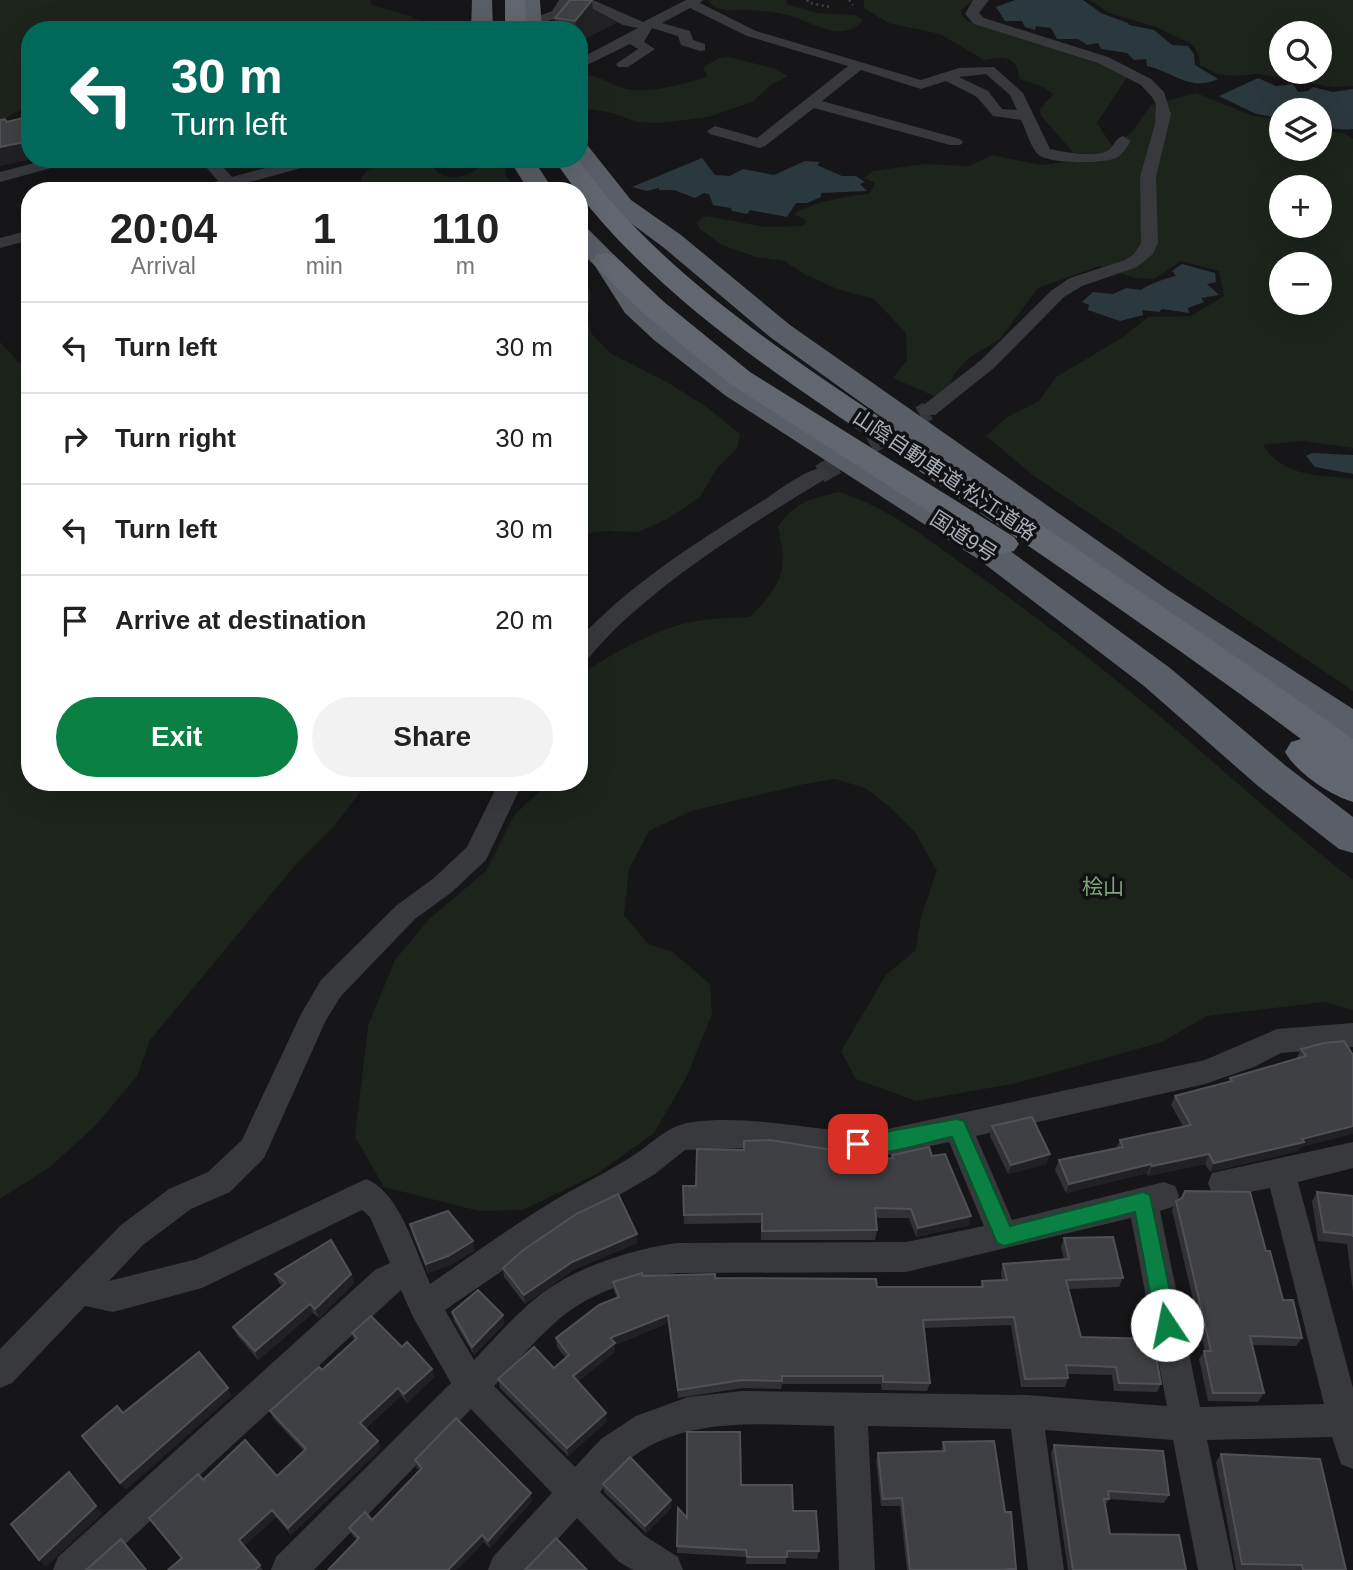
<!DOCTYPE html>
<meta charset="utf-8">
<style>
:root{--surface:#fff;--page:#f2f2f2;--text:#222;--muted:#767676;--line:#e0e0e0;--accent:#0b8043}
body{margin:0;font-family:Helvetica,"Noto Sans JP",sans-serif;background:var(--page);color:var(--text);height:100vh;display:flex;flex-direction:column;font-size:26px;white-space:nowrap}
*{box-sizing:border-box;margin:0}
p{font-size:23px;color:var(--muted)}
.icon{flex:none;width:38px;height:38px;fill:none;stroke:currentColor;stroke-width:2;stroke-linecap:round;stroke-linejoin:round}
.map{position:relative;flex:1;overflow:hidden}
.details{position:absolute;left:21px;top:182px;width:567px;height:609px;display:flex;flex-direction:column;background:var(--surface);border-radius:28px;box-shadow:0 7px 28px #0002}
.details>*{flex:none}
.hud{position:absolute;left:21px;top:21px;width:567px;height:147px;border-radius:28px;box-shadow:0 7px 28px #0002;background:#00695c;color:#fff;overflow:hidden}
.fabs{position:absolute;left:1269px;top:21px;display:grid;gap:14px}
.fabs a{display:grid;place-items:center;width:63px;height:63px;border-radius:50%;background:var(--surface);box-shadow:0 7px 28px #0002;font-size:35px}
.pin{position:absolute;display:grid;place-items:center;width:60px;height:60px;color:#fff;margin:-30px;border-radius:14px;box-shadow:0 4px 10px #0006}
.me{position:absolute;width:77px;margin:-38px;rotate:349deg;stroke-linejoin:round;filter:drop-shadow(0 0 5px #0008)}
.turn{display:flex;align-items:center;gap:24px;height:147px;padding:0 35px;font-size:32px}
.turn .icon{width:91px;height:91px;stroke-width:2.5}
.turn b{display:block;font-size:49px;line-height:60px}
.eta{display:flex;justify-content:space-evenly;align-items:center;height:119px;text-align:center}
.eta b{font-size:42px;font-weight:800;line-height:49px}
.button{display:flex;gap:14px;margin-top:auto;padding:14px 35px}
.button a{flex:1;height:80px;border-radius:42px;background:var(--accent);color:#fff;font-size:28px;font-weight:800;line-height:80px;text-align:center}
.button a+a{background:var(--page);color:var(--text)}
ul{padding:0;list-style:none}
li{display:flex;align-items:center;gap:21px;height:91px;padding:0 35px;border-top:2px solid var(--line)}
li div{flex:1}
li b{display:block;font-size:26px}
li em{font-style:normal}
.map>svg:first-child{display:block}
</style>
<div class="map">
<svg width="1353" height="1570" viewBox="0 0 1353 1570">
<rect width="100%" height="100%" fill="#161618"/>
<!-- built -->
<path fill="#222225" d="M581,3L617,22V23L579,42V30H551L562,16Z"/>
<!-- green -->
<g fill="#1c241c" fill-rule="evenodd">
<path d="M0,0H369L372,5L407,15L440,30H30V108L14,113L0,122Z"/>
<path d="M708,0H786L787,4L817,13L856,15L863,20C844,44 813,23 791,16C777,12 763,11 748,10C734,10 714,13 708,0Z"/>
<path d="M864,0H974L961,10V14L967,21L1104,65L1127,77L1097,123L1112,146L1132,132L1151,105L1196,93L1251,115L1281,121V149H1320V129L1346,134L1353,139V448L1303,441L1263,445C1285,478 1316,474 1353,479V691L1034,476L986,436L1007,417L1039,401L1056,377L1123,337L1148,317L1191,316L1224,296L1219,271L1181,261L1154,279L1135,278L1100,266L1038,288L1000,339L969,358L954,374L947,392L934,396L893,378L907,360L906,333L874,299L837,289L804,274L784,261L756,257L722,245L700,229L696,222L706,216L766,227L802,226L807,221L794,214C808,203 852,195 869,194L875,183L864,178L873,171L924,164L969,166L992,155L1040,165L1080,160L1041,116L1040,109L1053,94L1043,87L1020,79C1018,76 1019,72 1017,68C1010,53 995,59 984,60L940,34L888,23L864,8ZM1281,187H1320V226H1281ZM1281,264H1320V303H1281Z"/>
<path d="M1090,0H1353V86L1332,87L1258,74L1233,76L1217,74L1200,65L1199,56L1192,44L1156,27L1109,13ZM1320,33V72H1281V33Z"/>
<path d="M729,57L772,68L788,76L771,85L752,102L708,117L659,123L637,122L613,113L583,108L579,101V75C598,73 609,85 626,89C647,94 688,84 707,76L703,67L720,58Z"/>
<path d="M378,159L428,160C441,183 460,181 480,167L482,159H502L506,167L505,175L519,191H371L363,185L361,178Z"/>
<path d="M579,262L591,293L588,317L591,333L610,353L667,382L708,408L740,434L737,448L717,468L700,497L669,518L639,532L607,531L579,534Z"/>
<path d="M0,342L30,374V782H368L335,825L296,864L150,1040L137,1076L96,1125L50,1167L0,1199Z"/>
<path d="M839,492C892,509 934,544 979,576C1052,628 1123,684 1191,743C1245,789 1297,836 1353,880V1010L1324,1002L1207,1016L1162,1042L1017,1083L916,1101L856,1079L841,1051L886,975L916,950L921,916L937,871L915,832L890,807L865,788L835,779L805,784L691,811L649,831L629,869L624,915L648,944L671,951L710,984L712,1014L686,1078L654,1133L597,1174L523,1210L479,1211L384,1187L355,1137L368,1026L395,960L429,919L486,871L514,815L543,788L544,782H579V676C607,655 662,626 696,621C714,618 732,618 750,617C782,584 788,573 778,527C795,501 810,499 839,492Z"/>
</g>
<!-- water -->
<g fill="#2b383d">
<path d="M1015,0H1083L1101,13L1128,23L1129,25L1154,30L1172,45L1188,46L1194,54L1195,65L1218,79C1190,92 1174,72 1147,66L1146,59L1134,60L1127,53L1101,49L1098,43L1087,45L1078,39H1057L1051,28L1036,26L1035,30L1025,27L1022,21H1005L996,7Z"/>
<path d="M1258,78L1276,86L1293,84L1298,92L1308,91L1313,87L1333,92L1353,89V129C1342,131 1331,128 1320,126V110H1281V118L1256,114L1219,96Z"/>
<path d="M702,158L715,175L730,176L743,169L774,175L805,161L820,162L817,165L842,176H856L865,182L860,184L867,191L821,193V197L807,203H796L787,217L750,210L747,214L732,211L731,208L713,205L709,194L704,193L695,198L674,190H659V188L647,191L632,187Z"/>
<path d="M1182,264L1215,273L1216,282L1207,284L1219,295L1201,298L1204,302L1188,308L1189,313L1162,309L1159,312L1142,310L1143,315L1120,321L1088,310L1089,305L1082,302L1093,292L1113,294L1126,288L1141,290C1149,284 1166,278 1176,276L1172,271Z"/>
<path d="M1312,453L1353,455V474L1315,467L1306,456Z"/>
</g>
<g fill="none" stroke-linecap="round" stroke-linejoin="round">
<!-- minor-tunnel -->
<path stroke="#333538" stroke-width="19" stroke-dasharray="19 10" stroke-linecap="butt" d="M820,474L928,411"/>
<!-- path -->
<g stroke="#3d4045" stroke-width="2.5" stroke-dasharray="2 3.5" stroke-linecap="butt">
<path d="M807,0L809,3L831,7"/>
<path d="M849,0L853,5"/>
</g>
<!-- minor -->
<g fill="#37393d" fill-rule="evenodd">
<path d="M559,0H573L562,17L530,26L523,22L552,11Z"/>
<path d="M576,0H593L643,22L686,0H703L700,3L756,31L921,80L959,68L994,67L1023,93L1050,149C1064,152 1093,158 1107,151C1114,147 1114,139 1123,136L1131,141C1127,147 1122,155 1116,158C1103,164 1050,164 1039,155C1031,149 1026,129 1021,120L993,116L977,97L946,81L921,89L861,70L822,101L960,139L963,142L960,145H950L814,108L765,146L760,148L710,134L707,131L715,126L757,138L848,66L747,36L690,8L662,23L690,31L693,40L705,44V50L700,51L681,45L678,36L652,28L644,42L655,49L628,67H618L616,64L638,49L630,44L579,69V59L638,28L623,25ZM986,74L1010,95L1017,110L1002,109L988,91L959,77Z"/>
<path d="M973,0H989L979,13L984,18L1108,57L1151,79L1164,92L1171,114L1156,177L1158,243L1153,254L1137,267L1082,286L1064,297L994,368L935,415H921L918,411L921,407L981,360L1052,290L1070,278L1125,260L1134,254L1141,243L1140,177L1155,124L1156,104L1152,97L1141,85L1098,63L974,24L965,14Z"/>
<path d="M49,159H76L73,162L0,182V172Z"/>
<path d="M199,159H216L232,177L299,159H326L323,162L217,191H190L192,188L218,181Z"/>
<path d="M30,230V240L0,248V238Z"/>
<path d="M820,468L827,470L830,474L827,478C751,524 642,591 587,660L579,663V639C631,583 700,540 764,500C781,489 800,473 820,468Z"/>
<path d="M499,782H523L486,860L452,892L415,919L341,996L326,1020L264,1158L230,1192L191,1209L143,1245L109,1281L197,1259L366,1179C400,1192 416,1252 430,1284C471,1256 512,1226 555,1200C580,1185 608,1172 634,1155C654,1142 668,1125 693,1122C754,1114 814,1132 874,1132L1205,1060L1277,1029L1353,1023V1047L1281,1053L1254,1067L1205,1084L976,1136L1012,1220L1164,1182L1175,1186L1179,1196L1175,1206L1160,1211L1200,1407L1324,1404L1270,1188L1223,1197L1212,1193L1208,1183L1212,1173L1353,1142V1168L1298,1182L1353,1388V1469L1341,1464L1332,1437L1207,1440L1234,1570H1198L1173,1440L1045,1430L1064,1570H1028L1011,1429L868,1426L875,1570H839L834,1426C765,1425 681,1414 625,1463C616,1471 608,1482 600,1492L645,1536L678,1557L683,1570H633L619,1562L577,1518L530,1570H488L493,1557L552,1493L471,1409L314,1570H271L276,1557L451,1383L413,1317L401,1290L97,1570H53L58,1557L375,1270L390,1263L370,1217L362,1210L202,1288L113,1312L85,1306L12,1383L0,1388V1349L121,1225L169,1189L208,1172L242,1140L301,1014L321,980L397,905L434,878L467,847ZM949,1142L984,1226L906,1242L677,1243C632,1249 572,1268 536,1298C514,1316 494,1339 474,1360L445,1310L575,1221L655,1174L685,1150L769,1147L843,1158H874ZM1131,1218L1167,1406L1026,1395L742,1391L688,1397L636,1416L601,1439L575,1467L494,1386C515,1364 535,1340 558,1320C590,1292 636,1278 677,1273L906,1272Z"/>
</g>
<!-- trunk -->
<g fill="#5a5e66" fill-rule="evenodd">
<path d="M472,0H492L493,30H471Z"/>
<path d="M520,0H540L542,30H520Z"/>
<path d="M579,144L588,146L631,200L681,235L790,325L1168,590L1353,709V740L1340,736L1144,606L770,337L663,247L613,210L573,159H579Z"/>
<path d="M509,159H533L554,191H529Z"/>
<path d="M579,227L588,229L614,255L645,301L674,328L746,384L1002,545L1170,668L1286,766L1353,817V853L1339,849L1258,786L1144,686L978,559L726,396L654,340L625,313L595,266L579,250Z"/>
</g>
<!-- motorway -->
<g fill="#62676f" fill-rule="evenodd">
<path d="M505,0H525L527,30H505Z"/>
<path d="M554,159H578C661,278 813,372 932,452C1073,547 1215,640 1353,739V802C1330,795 1297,773 1285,752L1291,742L1301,739C1174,644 1042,556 912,466C784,379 639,289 554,159Z"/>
<path d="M605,253L614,255L664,302L750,372L1014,537L1019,544L1014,551L1002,554L990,551L730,384L644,314L596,267L592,261L596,255Z"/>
</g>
</g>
<!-- wall -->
<g fill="#323236">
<path d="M593,12L579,30H555V18Z"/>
<path d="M1324,1043L1301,1147L1298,1151L1210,1172L1205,1164L1148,1176L1147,1173L1066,1193L1055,1170L1059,1160L1116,1148L1120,1140L1183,1126L1171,1105L1175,1096L1228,1082L1230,1078L1296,1059L1301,1049Z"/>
<path d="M992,1126L1047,1164L1008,1174L990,1136Z"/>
<path d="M744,1141L833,1161L891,1158L892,1155L932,1156L969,1225L916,1237L909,1218H875L877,1230L875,1240H761V1223L684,1224L683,1186H696L744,1150Z"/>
<path d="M1317,1192L1353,1196V1292L1347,1244L1318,1241L1312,1201Z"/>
<path d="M1176,1201L1266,1251L1283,1300L1302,1338L1296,1346L1252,1345L1264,1393L1258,1402L1208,1401L1199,1359L1205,1351L1172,1210Z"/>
<path d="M410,1224L475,1250L450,1265L428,1273L412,1233Z"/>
<path d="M637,1234V1243L573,1270L525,1304L504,1277L503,1268Z"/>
<path d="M1064,1238L1123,1278L1119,1287L1068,1289L1081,1337L1161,1384L1157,1392L1114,1391L1112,1375L1068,1374V1378L1065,1387H1021L1011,1325L924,1328L930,1383L927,1391L882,1390L881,1384H782L781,1389L742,1388L678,1398L668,1323L615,1345V1352L578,1381L607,1421L568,1456L500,1388L498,1379L554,1368L566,1358L557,1347L556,1338L617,1298L614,1291L613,1282L643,1276L715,1278L877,1287H980L982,1281L1002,1280L1001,1273L1003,1264L1064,1259L1061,1247Z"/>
<path d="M275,1274H351L354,1283L319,1318L313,1313L258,1360L237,1335L233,1327L282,1286L279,1283Z"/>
<path d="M452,1312L504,1324L474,1355L454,1321Z"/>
<path d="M352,1333L402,1347L432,1369L434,1377L407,1403L401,1396L366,1428L381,1449L291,1535L276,1517L244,1546L263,1570H168L181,1558L149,1518L203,1480L277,1476L304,1451L274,1419L270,1411L322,1370L354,1340Z"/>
<path d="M943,1442L1005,1512L1016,1570H907L900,1506H881L876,1461L878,1453L941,1451Z"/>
<path d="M1054,1445L1169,1495L1164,1503L1109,1499L1106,1505L1110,1534L1186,1570H1068L1051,1453Z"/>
<path d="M1221,1454L1346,1570H1236L1216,1462Z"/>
<path d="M415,1460L532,1501L490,1548L484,1542L357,1540L352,1535L349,1528L372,1520L420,1470L417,1468Z"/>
<path d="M603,1484L671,1508L646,1533L604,1492Z"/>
<path d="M741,1485L793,1511L819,1551L817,1559L786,1558V1564H746V1557L677,1553V1546L687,1518Z"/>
</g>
<!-- shaded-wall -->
<g fill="#212124">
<path d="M592,0L593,12L579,30H576L575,21Z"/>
<path d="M30,141V159H33L0,166V147Z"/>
<path d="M1353,1126V1134L1301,1147L1298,1151L1210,1172L1214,1163Z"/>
<path d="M1050,1154L1047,1164L1008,1174L1011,1165Z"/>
<path d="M1209,1154L1205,1164L1148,1176L1152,1166Z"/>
<path d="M1151,1164L1147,1173L1066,1193L1069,1184Z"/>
<path d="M971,1216L969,1225L916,1237L918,1228Z"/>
<path d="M637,1234V1243L573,1270L525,1304L524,1295L572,1262Z"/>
<path d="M473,1241L475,1250L450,1265L428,1273L426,1264Z"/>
<path d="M351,1274L354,1283L319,1318L315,1309Z"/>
<path d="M310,1304L313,1313L258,1360L255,1351Z"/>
<path d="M503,1315L504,1324L474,1355L472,1347Z"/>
<path d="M668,1315V1323L615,1345V1352L574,1384L573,1376L610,1338Z"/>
<path d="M432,1369L434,1377L407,1403L404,1394Z"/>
<path d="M228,1388L232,1396L126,1490L120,1483Z"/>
<path d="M398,1388L401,1396L363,1431L360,1423Z"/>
<path d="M606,1413L607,1421L568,1456L567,1448Z"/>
<path d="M378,1441L381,1449L291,1535L288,1528Z"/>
<path d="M531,1493L532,1501L490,1548L488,1541Z"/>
<path d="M671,1500V1508L646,1533L645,1526Z"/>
<path d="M96,1506L102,1514L46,1567L39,1560Z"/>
<path d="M272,1510L276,1517L243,1547L239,1540Z"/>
<path d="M482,1535L484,1542L457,1570H448Z"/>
</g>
<!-- building -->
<g fill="#3e4044" stroke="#4f5156" stroke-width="2">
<path d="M570,0H592L575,21L555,18Z"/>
<path d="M30,116V141L0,147V120L5,119L7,122Z"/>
<path d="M1344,1041L1353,1055V1126L1302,1139L1304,1142L1214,1163L1209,1154L1152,1166L1151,1164L1069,1184L1059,1160L1123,1147L1120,1140L1191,1125L1175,1096L1232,1081L1230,1078L1306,1056L1301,1049L1324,1043Z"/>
<path d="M1032,1117L1050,1154L1011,1165L992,1126Z"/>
<path d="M770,1140L833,1150V1161L893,1158L892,1155L929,1147L932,1156L945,1154L971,1216L918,1228L911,1209L875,1208L877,1230L762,1231V1214L684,1215L683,1186H696L697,1149L744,1150V1141Z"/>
<path d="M1185,1191L1250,1192L1266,1251H1270L1283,1300H1293L1302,1338L1250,1336L1264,1393H1213L1204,1351H1211L1176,1201L1182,1198Z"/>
<path d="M1317,1192L1353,1196V1237V1235L1324,1232Z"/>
<path d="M618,1194L637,1234L572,1262L524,1295L503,1268L522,1251L576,1214Z"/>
<path d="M448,1211L473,1241L448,1256L426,1264L410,1224Z"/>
<path d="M1113,1237L1123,1278L1066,1280L1081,1337L1153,1339L1161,1384L1119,1383L1116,1367L1066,1365L1068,1378L1025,1379L1014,1317L923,1320L930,1383L883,1382V1376H782V1381L742,1380L678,1390L668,1315L610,1338L615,1343L573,1376L606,1413L567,1448L498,1379L534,1347L554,1368L569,1355L556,1338L599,1305L619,1297L613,1282L642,1273L643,1276L715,1274V1278L876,1279L877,1287H983L982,1281L1007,1280L1003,1264L1069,1259L1064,1238Z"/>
<path d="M331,1240L351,1274L315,1309L310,1304L255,1351L233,1327L286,1283L275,1274Z"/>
<path d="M478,1290L503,1315L472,1347L452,1312Z"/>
<path d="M371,1316L402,1347L407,1342L432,1369L404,1394L398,1388L360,1423L378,1441L288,1528L272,1510L239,1540L260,1565L255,1570H168L182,1558L149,1518L198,1474L203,1480L245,1440L277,1476L306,1449L270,1411L319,1367L322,1370L357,1338L352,1333Z"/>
<path d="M199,1352L228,1388L120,1483L82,1436L117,1406L123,1413Z"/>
<path d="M456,1418L531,1493L488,1541L482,1535L448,1570H328L359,1538L349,1528L365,1512L372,1520L422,1468L415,1460Z"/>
<path d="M687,1432H740L741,1485H792L793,1511H816L819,1551H787V1557H747L746,1550L677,1546L678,1508L687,1518Z"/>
<path d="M994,1441L1005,1512H1011L1016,1569H1007L1008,1570H910L902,1498L883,1499L878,1453L945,1451L943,1442Z"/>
<path d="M1054,1445L1163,1451L1169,1495L1108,1491L1109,1499H1104L1110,1534L1179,1535L1186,1570H1073Z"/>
<path d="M1221,1454L1320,1459L1346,1570H1303L1302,1565L1242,1564Z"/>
<path d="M630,1457L671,1500L645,1526L603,1484Z"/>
<path d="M69,1472L96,1506L39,1560L11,1524Z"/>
<path d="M556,1538L587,1570H525Z"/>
<path d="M121,1539L146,1570H86Z"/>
</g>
<!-- route -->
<path fill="#0b8043" stroke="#07532c" stroke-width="2" d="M957,1119L964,1121L1010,1226L1143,1192L1150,1195L1177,1325L1174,1332L1167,1335L1159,1332L1156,1325L1135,1212L1004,1246L997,1243L952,1137C925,1142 876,1160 851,1151L849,1144L851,1138Z"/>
<g text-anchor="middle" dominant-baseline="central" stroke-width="7" stroke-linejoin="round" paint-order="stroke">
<!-- street labels -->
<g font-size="21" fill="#a7afb9" stroke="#111113">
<text transform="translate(945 475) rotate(34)">山陰自動車道;松江道路</text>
<text transform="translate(964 536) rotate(33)">国道9号</text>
</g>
<!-- park labels -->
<g font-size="21" fill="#80a57d" stroke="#111113">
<text x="1103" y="886">桧山</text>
</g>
</g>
</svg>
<div class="fabs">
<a><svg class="icon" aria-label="search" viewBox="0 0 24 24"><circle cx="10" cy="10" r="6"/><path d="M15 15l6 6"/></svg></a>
<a><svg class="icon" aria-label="layers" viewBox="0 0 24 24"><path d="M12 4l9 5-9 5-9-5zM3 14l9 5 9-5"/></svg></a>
<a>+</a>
<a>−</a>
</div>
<div class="pin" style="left:858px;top:1144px;background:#d93025"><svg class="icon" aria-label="arrive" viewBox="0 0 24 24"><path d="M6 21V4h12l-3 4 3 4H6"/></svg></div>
<svg class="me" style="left:1167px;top:1325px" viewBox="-20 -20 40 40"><circle r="19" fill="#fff"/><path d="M0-13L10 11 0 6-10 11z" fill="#0b8043"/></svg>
<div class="hud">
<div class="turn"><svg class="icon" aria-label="left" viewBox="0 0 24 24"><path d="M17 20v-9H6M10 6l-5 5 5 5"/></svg><div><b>30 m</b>Turn left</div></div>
</div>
<section class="details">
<div class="eta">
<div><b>20:04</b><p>Arrival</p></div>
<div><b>1</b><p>min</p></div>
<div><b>110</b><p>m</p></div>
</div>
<ul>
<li><svg class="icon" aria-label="left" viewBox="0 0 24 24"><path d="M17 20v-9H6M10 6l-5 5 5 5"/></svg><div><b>Turn left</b></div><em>30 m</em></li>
<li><svg class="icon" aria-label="right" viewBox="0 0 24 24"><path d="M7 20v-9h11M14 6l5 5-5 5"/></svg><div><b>Turn right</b></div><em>30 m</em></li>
<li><svg class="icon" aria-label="left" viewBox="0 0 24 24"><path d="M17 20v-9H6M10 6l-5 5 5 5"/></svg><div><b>Turn left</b></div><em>30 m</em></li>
<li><svg class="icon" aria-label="arrive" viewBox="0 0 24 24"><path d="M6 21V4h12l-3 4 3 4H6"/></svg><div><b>Arrive at destination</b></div><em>20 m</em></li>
</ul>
<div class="button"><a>Exit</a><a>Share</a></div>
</section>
</div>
